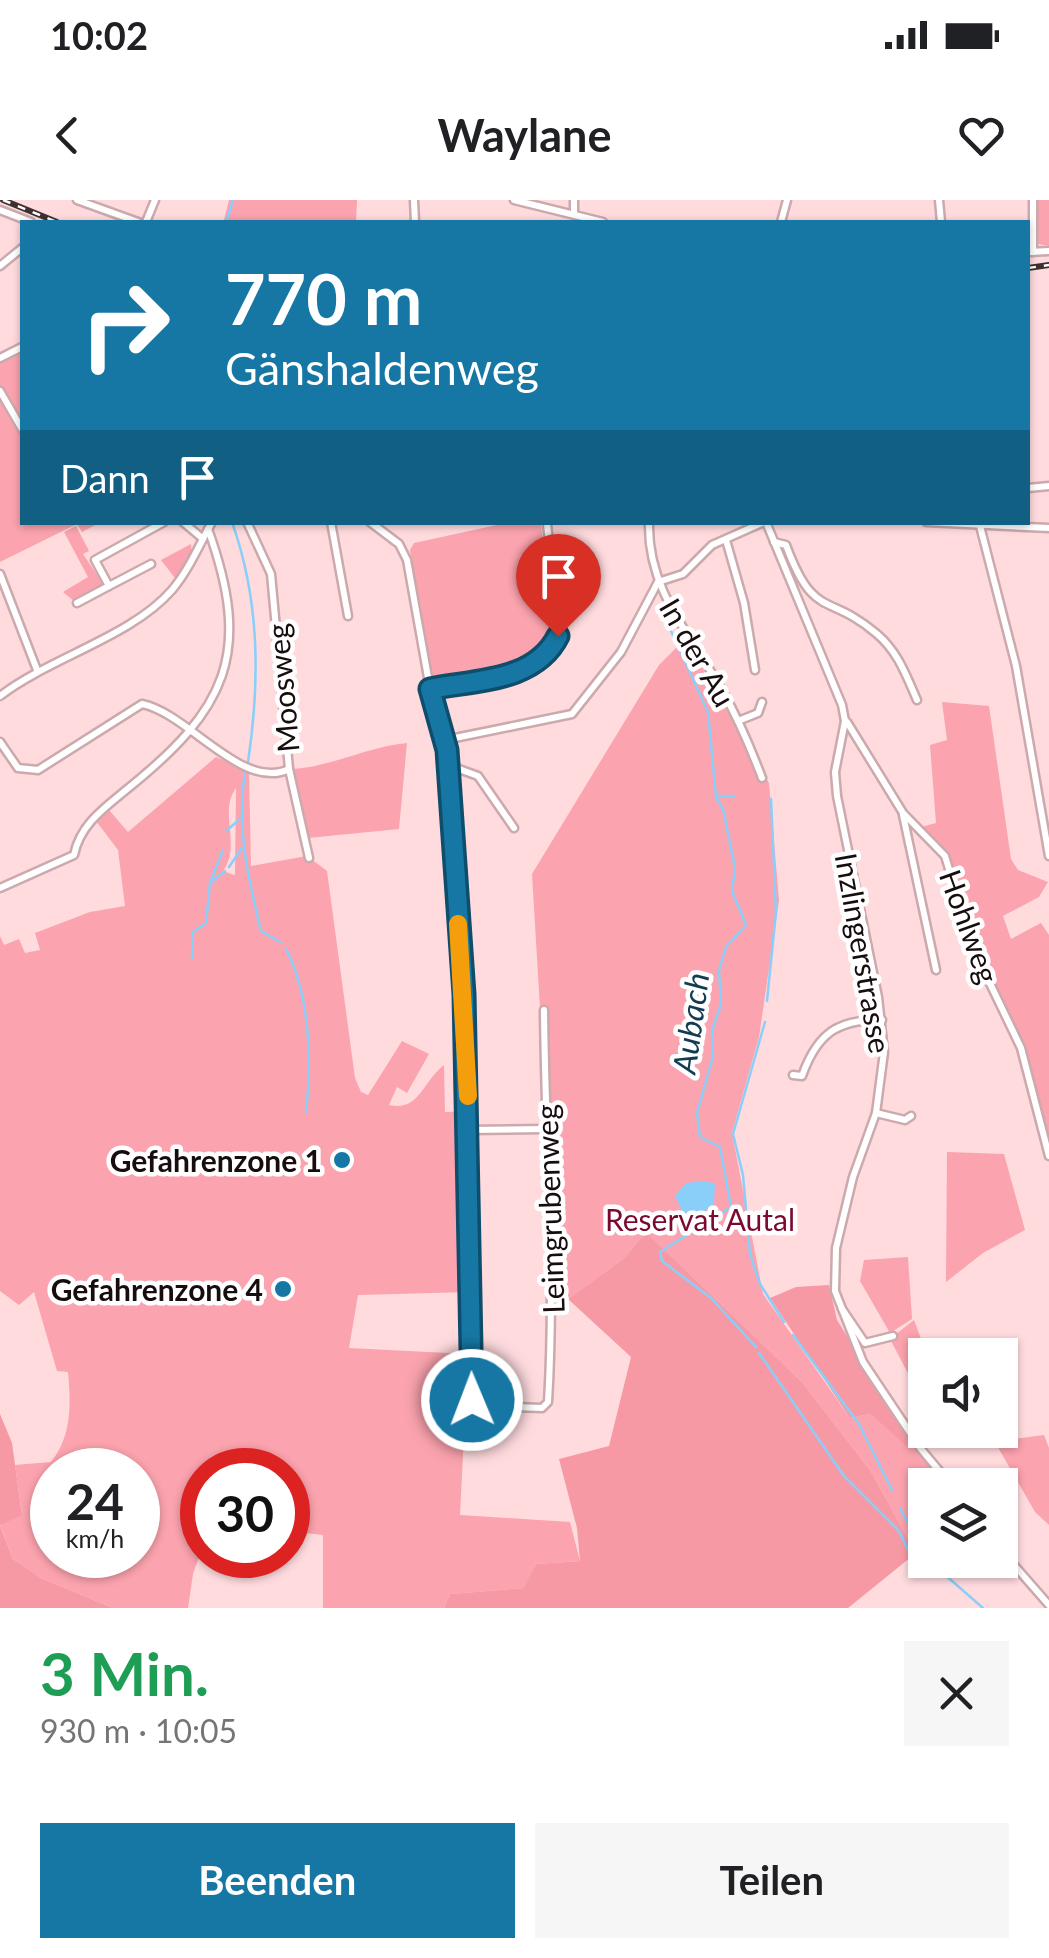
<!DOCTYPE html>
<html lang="de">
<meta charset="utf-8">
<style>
:root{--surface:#fff;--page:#f6f6f6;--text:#202124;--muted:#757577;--accent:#1677a4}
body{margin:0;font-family:Lato,sans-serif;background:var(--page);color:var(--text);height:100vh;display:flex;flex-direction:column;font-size:38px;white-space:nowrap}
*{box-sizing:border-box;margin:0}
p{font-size:32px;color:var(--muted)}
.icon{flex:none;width:55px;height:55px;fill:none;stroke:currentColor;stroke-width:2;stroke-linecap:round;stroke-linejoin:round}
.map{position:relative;height:1408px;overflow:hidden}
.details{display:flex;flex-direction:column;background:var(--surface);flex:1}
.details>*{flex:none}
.top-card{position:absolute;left:20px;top:20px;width:1010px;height:305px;border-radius:0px;box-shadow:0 2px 8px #0004;background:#1677a4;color:#fff;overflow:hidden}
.fabs{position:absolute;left:908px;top:1138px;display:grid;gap:20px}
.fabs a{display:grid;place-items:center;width:110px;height:110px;border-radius:0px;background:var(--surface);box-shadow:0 2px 8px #0004;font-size:50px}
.speed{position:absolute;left:30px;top:1248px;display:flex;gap:20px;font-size:50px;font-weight:700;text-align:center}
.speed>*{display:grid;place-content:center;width:130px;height:130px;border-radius:50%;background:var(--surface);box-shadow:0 2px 8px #0004;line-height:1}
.speed small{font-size:25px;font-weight:400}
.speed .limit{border:15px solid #d22;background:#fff;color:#111}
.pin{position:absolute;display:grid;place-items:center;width:85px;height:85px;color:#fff;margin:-102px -42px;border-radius:50% 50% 50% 0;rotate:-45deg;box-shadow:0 0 10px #0007}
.pin .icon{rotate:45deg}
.me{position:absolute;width:110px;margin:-55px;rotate:359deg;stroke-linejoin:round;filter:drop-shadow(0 0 8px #0008)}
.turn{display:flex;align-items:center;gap:35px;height:210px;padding:0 40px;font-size:45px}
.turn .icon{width:130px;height:130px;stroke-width:2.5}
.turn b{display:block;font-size:70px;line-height:85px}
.then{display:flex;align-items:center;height:95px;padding:0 40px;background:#0003;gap:20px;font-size:38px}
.round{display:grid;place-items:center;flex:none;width:105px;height:105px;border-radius:0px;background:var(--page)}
.overview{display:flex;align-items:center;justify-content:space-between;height:170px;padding:0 40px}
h1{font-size:60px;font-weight:700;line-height:75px;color:#1e9e55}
.primary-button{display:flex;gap:20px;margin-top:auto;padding:20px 40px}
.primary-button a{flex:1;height:115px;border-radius:0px;background:var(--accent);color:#fff;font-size:40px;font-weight:700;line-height:115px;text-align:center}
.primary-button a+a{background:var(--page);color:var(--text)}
.status{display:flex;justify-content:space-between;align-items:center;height:70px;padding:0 50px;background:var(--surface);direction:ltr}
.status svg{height:28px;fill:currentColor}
header{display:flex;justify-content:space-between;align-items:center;height:130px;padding:0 40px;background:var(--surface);font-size:45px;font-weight:700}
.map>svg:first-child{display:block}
</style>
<div class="status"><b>10:02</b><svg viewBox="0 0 49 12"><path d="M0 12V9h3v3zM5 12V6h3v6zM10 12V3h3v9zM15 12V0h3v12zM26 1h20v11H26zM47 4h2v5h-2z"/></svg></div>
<header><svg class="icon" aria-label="back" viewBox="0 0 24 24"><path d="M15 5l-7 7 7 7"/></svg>Waylane<svg class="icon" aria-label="heart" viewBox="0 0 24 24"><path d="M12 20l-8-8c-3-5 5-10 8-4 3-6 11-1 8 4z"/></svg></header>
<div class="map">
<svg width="1049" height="1408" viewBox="0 0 1049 1408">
<rect width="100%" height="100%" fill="#ffdbde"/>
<!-- green -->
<g fill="#fba3ae" fill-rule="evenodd">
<path d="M229,0H357L356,22L224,20Z"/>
<path d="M1036,0H1049V46L1038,44Z"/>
<path d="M22,147V322L99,323L82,332L77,324L0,362V158Z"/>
<path d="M506,323H541L552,438C531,478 471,478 432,486L410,350L414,343Z"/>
<path d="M76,326L89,351L83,354L105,387L75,402L63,392L88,377L64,332Z"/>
<path d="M191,344L192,354L175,378L161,360Z"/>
<path d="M685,439L769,583L779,700L759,837L732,933L763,1094L850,1218L870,1214L910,1248L914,1243L948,1285H925V1347L916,1353L870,1270L802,1182L646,1032L624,1058L568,1099L557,1093L532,674L659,465Z"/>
<path d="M942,502L989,506L1011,659L1018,670L1048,682L1039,697L1003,716L1011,739L1041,723L1049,735V946L1026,856L980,762L942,649L921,627L936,623L930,545L947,540Z"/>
<path d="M407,543L399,629L308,638L293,569C334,566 366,547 407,543Z"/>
<path d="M216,557L249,572L251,666L307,656L327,671L355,878L361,892L368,895L402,841L429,854L407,893L397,887L389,905C419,912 423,881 444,865L445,912L468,911V1092L358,1095L349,1148L468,1154L460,1315L570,1322L580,1361L536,1364L525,1388L450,1394L444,1408H323V1335L288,1331V1270H202V1348L193,1374L188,1408H113L41,1378L13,1359L0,1324L22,1314L15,1265L51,1262C72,1235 71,1205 68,1172L57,1171L34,1092L19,1105L0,1091V736L4,745L19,739L25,753L40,750L35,733L90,712L125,706L118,650L96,621L109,610L128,632ZM236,588L235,675H234L223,671C242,645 218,613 236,588ZM52,1270H138V1355H52Z"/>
<path d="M947,952L1004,954L1025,1030L983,1053L946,1082Z"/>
<path d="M908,1057L912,1119L890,1133L860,1081L864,1060Z"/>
<path d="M914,1120L927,1155L925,1206L890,1139Z"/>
<path d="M1000,1212L1014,1239L1044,1235L1049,1248V1325L1035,1312L988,1230H1000Z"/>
</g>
<!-- forest -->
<g fill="#f799a5">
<path d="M646,1032L802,1182L870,1270L916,1353L848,1408H444L450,1394L524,1388L536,1364L580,1361L577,1328L559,1259L609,1246L631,1157L568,1099L624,1058Z"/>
<path d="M829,1085L837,1120L914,1243L910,1249L870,1214L850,1218L770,1098L796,1087Z"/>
<path d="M0,1214L12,1243L22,1315L0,1325L13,1359L41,1378L113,1408H0Z"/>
</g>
<!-- water -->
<path fill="#8acff9" d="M706,981L715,984L714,1004L703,1012L683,1013L675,996L686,983Z"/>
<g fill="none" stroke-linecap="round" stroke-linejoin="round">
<!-- stream -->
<g stroke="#8acff9" stroke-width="2.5">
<path d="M226,22L233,0"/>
<path d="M232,322C260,401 260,481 248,562"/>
<path d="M671,431L708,512L716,597L723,609L735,668L732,691L746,725L726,747L719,770L721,804L712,831L713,856L697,913L700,937L720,947L731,1007L660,1052L662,1061L711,1098L756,1147"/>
<path d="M245,573C236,628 248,677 261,731L280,742"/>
<path d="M716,596H734"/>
<path d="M226,631L240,619"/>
<path d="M229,667L242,648"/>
<path d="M211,682L225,671"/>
<path d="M286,749C310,795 312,862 306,912"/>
<path d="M192,758L193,732L206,723L210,683L223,650"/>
<path d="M767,801L776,712L771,599"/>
<path d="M765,822L733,934L743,975L750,1054L760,1084L784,1122"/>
<path d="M793,1135L859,1224L892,1290"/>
<path d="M759,1153L844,1276L899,1331L908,1350L925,1358"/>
<path d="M900,1308L925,1355"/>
<path d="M928,1360L983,1408"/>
</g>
<defs>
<g id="minor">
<path d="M77,0L138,22"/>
<path d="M414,0L415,22"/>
<path d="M514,0L603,22"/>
<path d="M574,0V12"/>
<path d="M939,0L941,22"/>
<path d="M1033,0V52"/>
<path d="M0,10L31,22"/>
<path d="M146,22L155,0"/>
<path d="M781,22L787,0"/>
<path d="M1028,52L1049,51"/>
<path d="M0,66L22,48"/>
<path d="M0,158L22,147"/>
<path d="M0,191L22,229"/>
<path d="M1028,288L1049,286"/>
<path d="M183,322L202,338"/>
<path d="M247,322L271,374L289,569L309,658"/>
<path d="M331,322L348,416"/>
<path d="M370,322L399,344L407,360L432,500L447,551L468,908L472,1196L482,1206L542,1208L548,1202C556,1071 545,941 544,810"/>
<path d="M649,322C647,391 692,436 723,492C739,520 751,549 762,578"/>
<path d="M766,322L842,505L845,521L835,572L837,596L878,797L884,852L876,913L853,977L836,1048L835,1091L863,1162L921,1249L951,1285"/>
<path d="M926,322L1049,328"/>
<path d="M979,322L1016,466L1049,656"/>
<path d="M726,340L744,403L755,470"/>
<path d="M774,342L786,345C814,421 828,392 877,434C898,452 906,475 917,500"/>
<path d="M151,364L109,386L95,360L164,322"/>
<path d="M0,374L37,470"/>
<path d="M658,382L683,374L712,345L764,322"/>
<path d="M77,403L109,386"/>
<path d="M430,489C471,481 558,482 559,424C560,391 549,356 547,322"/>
<path d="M0,496C51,457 131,437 172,390C189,370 199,345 212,322"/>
<path d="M738,521L758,513L762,502"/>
<path d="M847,522L903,613L945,656L973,748L1021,848L1049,956"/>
<path d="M445,540L572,514L621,452L658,382"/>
<path d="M0,542L18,568L38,570L142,504C188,513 243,592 289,569"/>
<path d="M448,565L478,576L514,628"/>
<path d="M903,615L936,770"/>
<path d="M0,688L74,655C80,625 103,609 126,590C227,509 253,454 208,329"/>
<path d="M793,875L802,876C817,834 837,819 882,820"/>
<path d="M876,913L905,920L911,916"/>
<path d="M468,930L545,929"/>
<path d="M842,1109L865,1143L893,1136"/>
<path d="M1000,1349L1049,1405"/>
</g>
</defs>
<!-- minor casing -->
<use href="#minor" stroke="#cba9ac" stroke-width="11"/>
<!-- minor -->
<use href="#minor" stroke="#fff" stroke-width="6"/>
<defs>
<g id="rail">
<path d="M3,0L57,22"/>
<path d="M1028,68L1049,65"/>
</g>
</defs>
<!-- rail casing -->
<use href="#rail" stroke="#3e2f30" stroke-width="6"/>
<!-- rail -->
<use href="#rail" stroke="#fff" stroke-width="2.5" stroke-dasharray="8" stroke-linecap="butt"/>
</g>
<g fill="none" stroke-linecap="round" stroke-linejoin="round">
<defs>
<path id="route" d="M472,1200L464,794L447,550L430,489C475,480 535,482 558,436"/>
</defs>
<!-- route casing -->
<use href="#route" stroke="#0e4d6b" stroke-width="25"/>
<!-- route -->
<use href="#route" stroke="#1677a4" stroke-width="18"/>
<!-- slow -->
<path stroke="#f59e0b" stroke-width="18" d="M458,724L468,896"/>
</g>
<!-- markers -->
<g fill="#1677a4" stroke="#fff" stroke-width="4">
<circle cx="342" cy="960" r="10"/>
<circle cx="283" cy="1089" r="10"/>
</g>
<g text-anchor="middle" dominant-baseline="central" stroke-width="9" stroke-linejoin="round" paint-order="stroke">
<!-- street labels -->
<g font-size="30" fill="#180d0e" stroke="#fff">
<text transform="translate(698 452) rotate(60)">In der Au</text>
<text transform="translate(282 488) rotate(-95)">Moosweg</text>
<text transform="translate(970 726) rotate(70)">Hohlweg</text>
<text transform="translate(864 753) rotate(80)">Inzlingerstrasse</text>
<text transform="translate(549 1009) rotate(-92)">Leimgrubenweg</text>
</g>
<!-- poi labels -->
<g font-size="30" font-weight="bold" fill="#180d0e" stroke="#fff" text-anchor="end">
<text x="322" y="960">Gefahrenzone 1</text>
<text x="263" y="1089">Gefahrenzone 4</text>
</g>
<!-- park labels -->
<g font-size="30" fill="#7b092e" stroke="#fff">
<text x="700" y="1019">Reservat Autal</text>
</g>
<!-- water labels -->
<g font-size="32" font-style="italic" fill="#143c51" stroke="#fff">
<text transform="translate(690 823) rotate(-82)">Aubach</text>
</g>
</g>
</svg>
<div class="fabs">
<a><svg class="icon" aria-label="sound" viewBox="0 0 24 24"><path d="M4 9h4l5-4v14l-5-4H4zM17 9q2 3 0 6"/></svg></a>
<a><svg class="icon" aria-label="layers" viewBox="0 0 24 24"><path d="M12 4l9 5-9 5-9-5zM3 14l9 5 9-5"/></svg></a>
</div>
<div class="speed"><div>24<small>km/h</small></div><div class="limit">30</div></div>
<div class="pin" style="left:558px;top:436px;background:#d93025"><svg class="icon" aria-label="arrive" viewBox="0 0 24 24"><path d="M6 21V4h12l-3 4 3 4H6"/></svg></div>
<svg class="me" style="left:472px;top:1200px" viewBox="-20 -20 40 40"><circle r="17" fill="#1677a4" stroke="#fff" stroke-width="3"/><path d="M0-11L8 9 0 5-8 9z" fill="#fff"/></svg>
<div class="top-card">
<div class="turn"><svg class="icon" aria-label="right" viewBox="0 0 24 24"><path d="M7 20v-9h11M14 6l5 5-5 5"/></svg><div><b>770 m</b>Gänshaldenweg</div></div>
<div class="then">Dann<svg class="icon" aria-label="arrive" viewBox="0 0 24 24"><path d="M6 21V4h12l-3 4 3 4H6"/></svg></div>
</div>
</div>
<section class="details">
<div class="overview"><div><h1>3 Min.</h1><p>930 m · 10:05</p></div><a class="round"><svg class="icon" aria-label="close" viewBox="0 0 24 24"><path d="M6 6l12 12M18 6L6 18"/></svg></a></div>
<div class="primary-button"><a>Beenden</a><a>Teilen</a></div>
</section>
